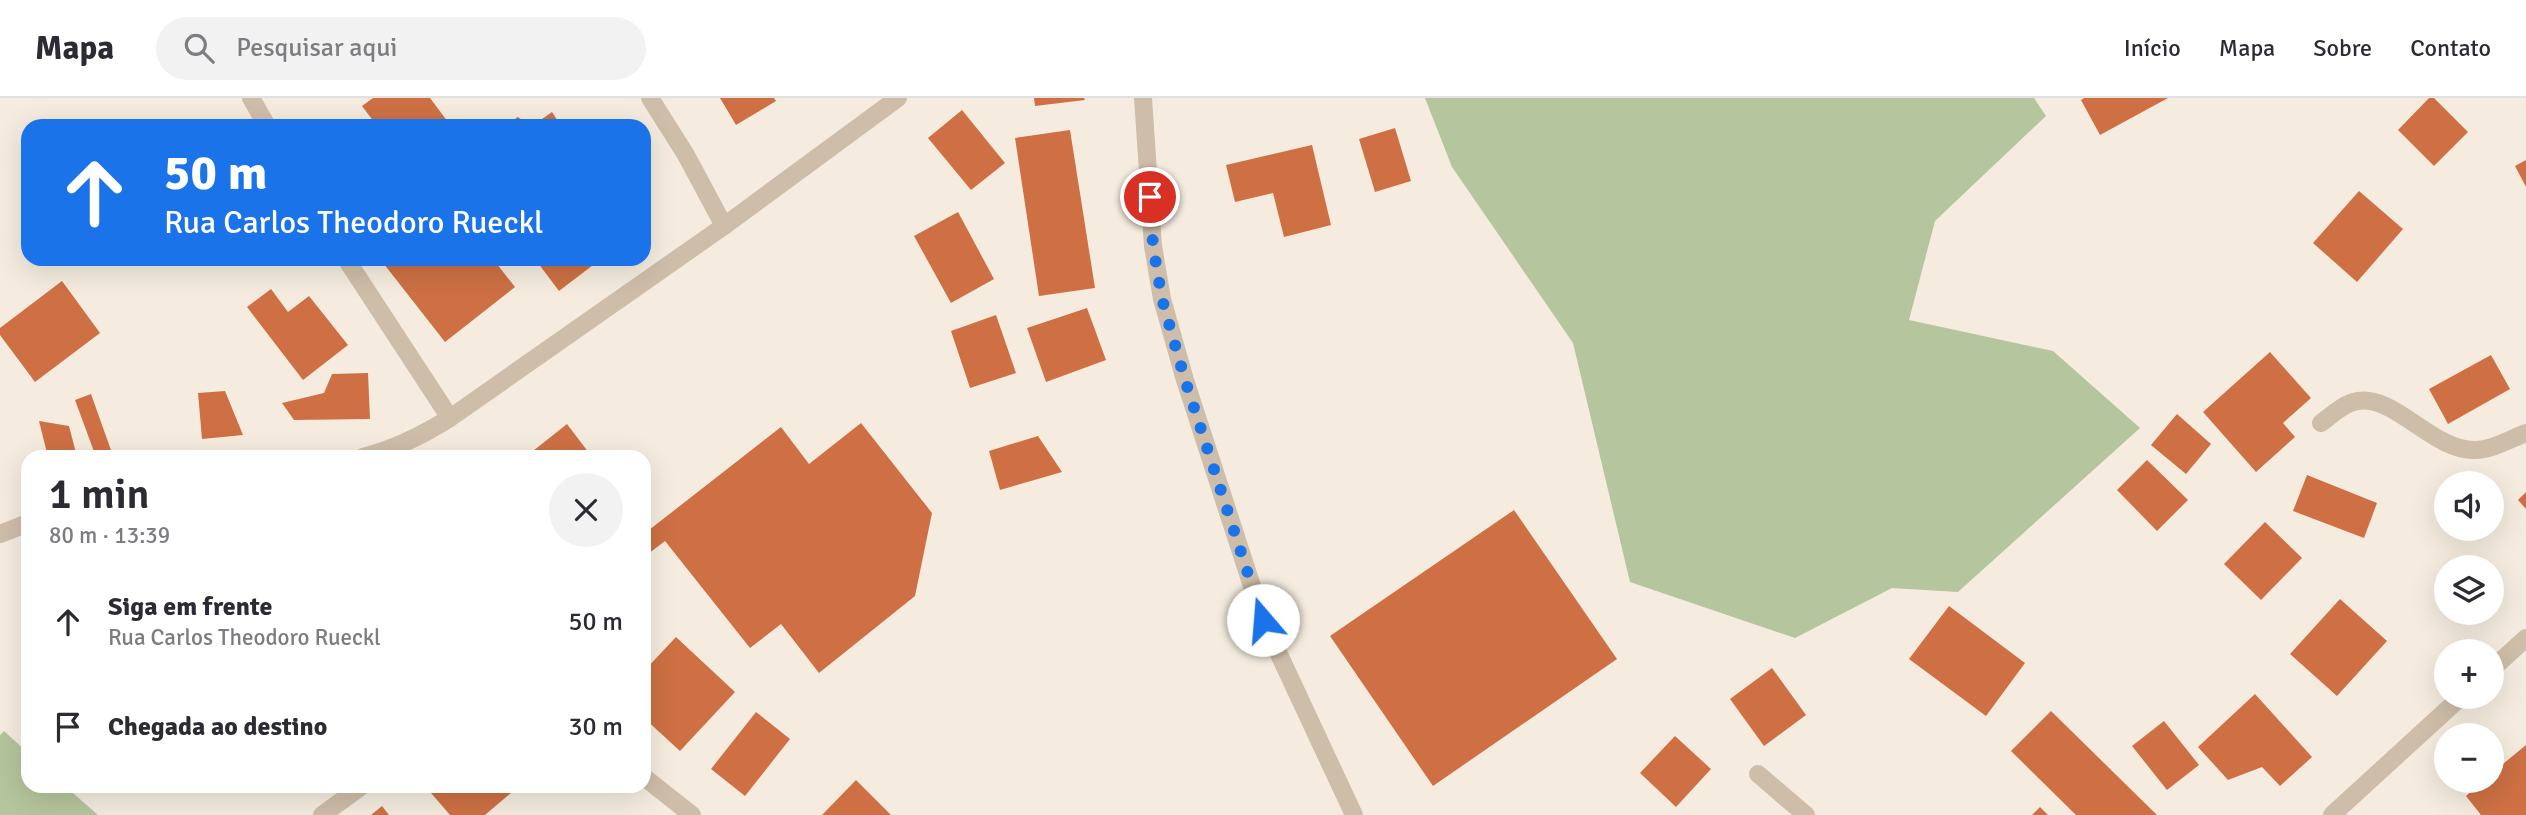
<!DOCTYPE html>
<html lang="pt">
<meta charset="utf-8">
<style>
:root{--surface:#fff;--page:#f2f2f3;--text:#2b2b33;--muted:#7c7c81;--line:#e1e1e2}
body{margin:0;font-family:Signika,sans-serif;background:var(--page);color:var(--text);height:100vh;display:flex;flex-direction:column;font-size:26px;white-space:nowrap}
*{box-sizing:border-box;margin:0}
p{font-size:23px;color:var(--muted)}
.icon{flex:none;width:38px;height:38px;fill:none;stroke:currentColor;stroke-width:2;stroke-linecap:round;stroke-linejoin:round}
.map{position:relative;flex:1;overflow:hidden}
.side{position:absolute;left:21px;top:352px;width:630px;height:343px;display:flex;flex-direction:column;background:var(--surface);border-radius:21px;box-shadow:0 7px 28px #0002}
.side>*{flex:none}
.guide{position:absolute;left:21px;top:21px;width:630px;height:147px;border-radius:21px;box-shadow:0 7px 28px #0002;background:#1a73e8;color:#fff;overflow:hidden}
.buttons{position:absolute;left:2434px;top:373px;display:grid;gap:14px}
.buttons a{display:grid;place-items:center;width:70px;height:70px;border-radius:50%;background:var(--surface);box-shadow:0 7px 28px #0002;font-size:35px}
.pin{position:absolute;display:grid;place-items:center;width:60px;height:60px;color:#fff;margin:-30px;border:4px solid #fff;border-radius:50%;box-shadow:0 2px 7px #0007}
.me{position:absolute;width:77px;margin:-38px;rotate:342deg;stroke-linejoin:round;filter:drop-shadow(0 0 5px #0008)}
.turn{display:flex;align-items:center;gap:24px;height:147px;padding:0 28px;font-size:32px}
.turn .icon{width:91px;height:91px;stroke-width:2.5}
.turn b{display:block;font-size:49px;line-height:60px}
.round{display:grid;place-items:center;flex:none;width:74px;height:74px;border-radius:37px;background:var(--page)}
.head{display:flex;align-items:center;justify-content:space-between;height:119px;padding:0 28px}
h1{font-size:42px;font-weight:600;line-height:52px}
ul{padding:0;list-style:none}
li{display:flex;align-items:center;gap:21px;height:105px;padding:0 28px}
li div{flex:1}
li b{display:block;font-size:26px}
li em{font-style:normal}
header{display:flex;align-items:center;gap:42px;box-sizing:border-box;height:98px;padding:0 35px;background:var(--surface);border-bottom:2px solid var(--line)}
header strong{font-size:33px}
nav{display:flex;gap:38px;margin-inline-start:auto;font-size:24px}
.search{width:490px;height:63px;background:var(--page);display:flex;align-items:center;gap:18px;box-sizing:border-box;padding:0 24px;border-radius:38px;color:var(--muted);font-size:26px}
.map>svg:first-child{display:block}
</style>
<header>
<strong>Mapa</strong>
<div class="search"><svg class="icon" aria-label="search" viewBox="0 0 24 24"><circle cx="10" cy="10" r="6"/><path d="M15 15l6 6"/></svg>Pesquisar aqui</div>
<nav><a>Início</a><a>Mapa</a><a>Sobre</a><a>Contato</a></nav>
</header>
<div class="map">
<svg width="2526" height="717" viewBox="0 0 2526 717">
<rect width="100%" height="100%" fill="#f5ecdf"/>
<!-- green -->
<g fill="#b5c59d">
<path d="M1425,0H2034L2046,18L1935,123L1909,222L2053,253L2140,330L1958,494L1892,490L1795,540L1630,484L1573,245L1452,69Z"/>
<path d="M4,633L28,655V688H65L98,717H0V637Z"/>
</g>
<!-- building -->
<g fill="#ce7044">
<path d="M373,0H430L451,28H377L362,8Z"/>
<path d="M720,0H774L776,3L736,27Z"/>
<path d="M1034,0H1084L1085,2L1035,8Z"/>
<path d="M2084,0H2168L2100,37L2081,2Z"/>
<path d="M2429,0H2434L2468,34L2434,68L2398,32Z"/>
<path d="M962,12L1005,65L971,92L928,40Z"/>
<path d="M552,14L561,28H532Z"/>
<path d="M518,19L530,28H504Z"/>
<path d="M1395,30L1411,83L1375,94L1359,41Z"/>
<path d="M1070,32L1095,190L1039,198L1015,40Z"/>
<path d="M1312,47L1331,127L1284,139L1273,95L1235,104L1226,67Z"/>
<path d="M2526,62V89L2515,68Z"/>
<path d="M2359,93L2403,131L2357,184L2313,145Z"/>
<path d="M958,114L994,181L951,205L914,138Z"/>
<path d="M380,161H493L515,189L445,244Z"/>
<path d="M535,161H601L559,193Z"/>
<path d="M62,183L100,235L35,284L0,237V230Z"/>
<path d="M271,191L288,214L309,198L348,247L303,282L247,209Z"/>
<path d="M1087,210L1106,262L1046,284L1027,230Z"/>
<path d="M996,217L1016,275L970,290L951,233Z"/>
<path d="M2270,254L2311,300L2283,325L2295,339L2256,374L2203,314Z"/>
<path d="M2491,257L2510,291L2448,326L2429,291Z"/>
<path d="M368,275L370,321L294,322L282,305L324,295L332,276Z"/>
<path d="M225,293L243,337L202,341L198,295Z"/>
<path d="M91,296L112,355L100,359H96L75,302Z"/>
<path d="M2177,316L2211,346L2186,376L2151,347Z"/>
<path d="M39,323L69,328L77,359H48Z"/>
<path d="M861,325L932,415L915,498L819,575L781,526L750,550L665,443L644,459V425L649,432L781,329L809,366Z"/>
<path d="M567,326L592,359H538L533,353Z"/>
<path d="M1038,338L1062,374L1000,392L989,353Z"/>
<path d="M2147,362L2188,402L2157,433L2117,392Z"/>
<path d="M2307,377L2377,405L2364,440L2293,413Z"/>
<path d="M2526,394V411L2518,402Z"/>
<path d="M1514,412L1617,561L1433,688L1330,538Z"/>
<path d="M2265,424L2302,460L2261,502L2224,466Z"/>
<path d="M2340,501L2387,543L2337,598L2290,556Z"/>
<path d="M1949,508L2025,565L1986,618L1909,561Z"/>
<path d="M676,539L735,594L680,653L644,620V573Z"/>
<path d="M1772,570L1806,617L1764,648L1730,601Z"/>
<path d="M2255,596L2312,659L2280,688L2262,669L2228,682L2198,649Z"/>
<path d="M2051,613L2157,717H2076L2011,653Z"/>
<path d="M756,614L790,641L745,698L711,671Z"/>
<path d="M2164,623L2199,667L2167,692L2132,648Z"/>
<path d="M1675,638L1711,671L1676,709L1640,675Z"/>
<path d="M2526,647V717H2481L2466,698L2484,682H2492V675Z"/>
<path d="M856,682L891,717H822Z"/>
<path d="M425,688H519L485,717H450Z"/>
<path d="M382,708L389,717H371Z"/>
<path d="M2040,709L2048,717H2032Z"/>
</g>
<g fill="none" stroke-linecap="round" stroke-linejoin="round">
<!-- minor -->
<g stroke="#cebda9" stroke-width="18">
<path d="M251,0L267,28"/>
<path d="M650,0L686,57L724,128"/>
<path d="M1143,0L1153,148L1162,201L1185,282L1263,522L1354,717"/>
<path d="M346,161L450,320"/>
<path d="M2321,325C2332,317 2344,305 2358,303C2395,297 2433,353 2475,352C2492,352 2510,341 2526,335"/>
<path d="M363,359C395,351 421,338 450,320L724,128L898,0"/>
<path d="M0,436L28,425"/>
<path d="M2492,571L2526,540"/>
<path d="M1758,676L1806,717"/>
<path d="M644,679L692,717"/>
<path d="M322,717L362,688"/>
<path d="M2332,717L2462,598"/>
</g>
</g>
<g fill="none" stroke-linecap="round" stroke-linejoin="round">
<!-- route -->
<path stroke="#1a73e8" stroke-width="12" stroke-dasharray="0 21.6" d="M1150,99L1153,148L1162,201L1185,282L1263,522"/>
</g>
</svg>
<div class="buttons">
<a><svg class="icon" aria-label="sound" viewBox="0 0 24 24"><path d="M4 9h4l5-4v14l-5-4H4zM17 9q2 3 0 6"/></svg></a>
<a><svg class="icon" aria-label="layers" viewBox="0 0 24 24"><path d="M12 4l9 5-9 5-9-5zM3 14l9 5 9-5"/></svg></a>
<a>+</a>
<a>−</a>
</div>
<div class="pin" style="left:1150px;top:99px;background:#d93025"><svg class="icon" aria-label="arrive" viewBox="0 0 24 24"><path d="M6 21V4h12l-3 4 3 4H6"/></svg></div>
<svg class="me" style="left:1263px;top:522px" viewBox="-20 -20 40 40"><circle r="19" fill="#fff"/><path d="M0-13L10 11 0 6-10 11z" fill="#1a73e8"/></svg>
<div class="guide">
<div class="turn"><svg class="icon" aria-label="ahead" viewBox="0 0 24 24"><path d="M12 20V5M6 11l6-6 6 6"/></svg><div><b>50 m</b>Rua Carlos Theodoro Rueckl</div></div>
</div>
<section class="side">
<div class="head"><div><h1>1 min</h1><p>80 m · 13:39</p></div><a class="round"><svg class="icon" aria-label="close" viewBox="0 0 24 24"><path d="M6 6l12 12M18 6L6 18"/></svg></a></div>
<ul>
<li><svg class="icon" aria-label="ahead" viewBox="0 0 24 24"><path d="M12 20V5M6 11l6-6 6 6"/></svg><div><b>Siga em frente</b><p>Rua Carlos Theodoro Rueckl</p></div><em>50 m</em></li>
<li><svg class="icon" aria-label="arrive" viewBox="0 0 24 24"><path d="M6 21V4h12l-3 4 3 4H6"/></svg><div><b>Chegada ao destino</b></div><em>30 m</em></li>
</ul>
</section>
</div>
